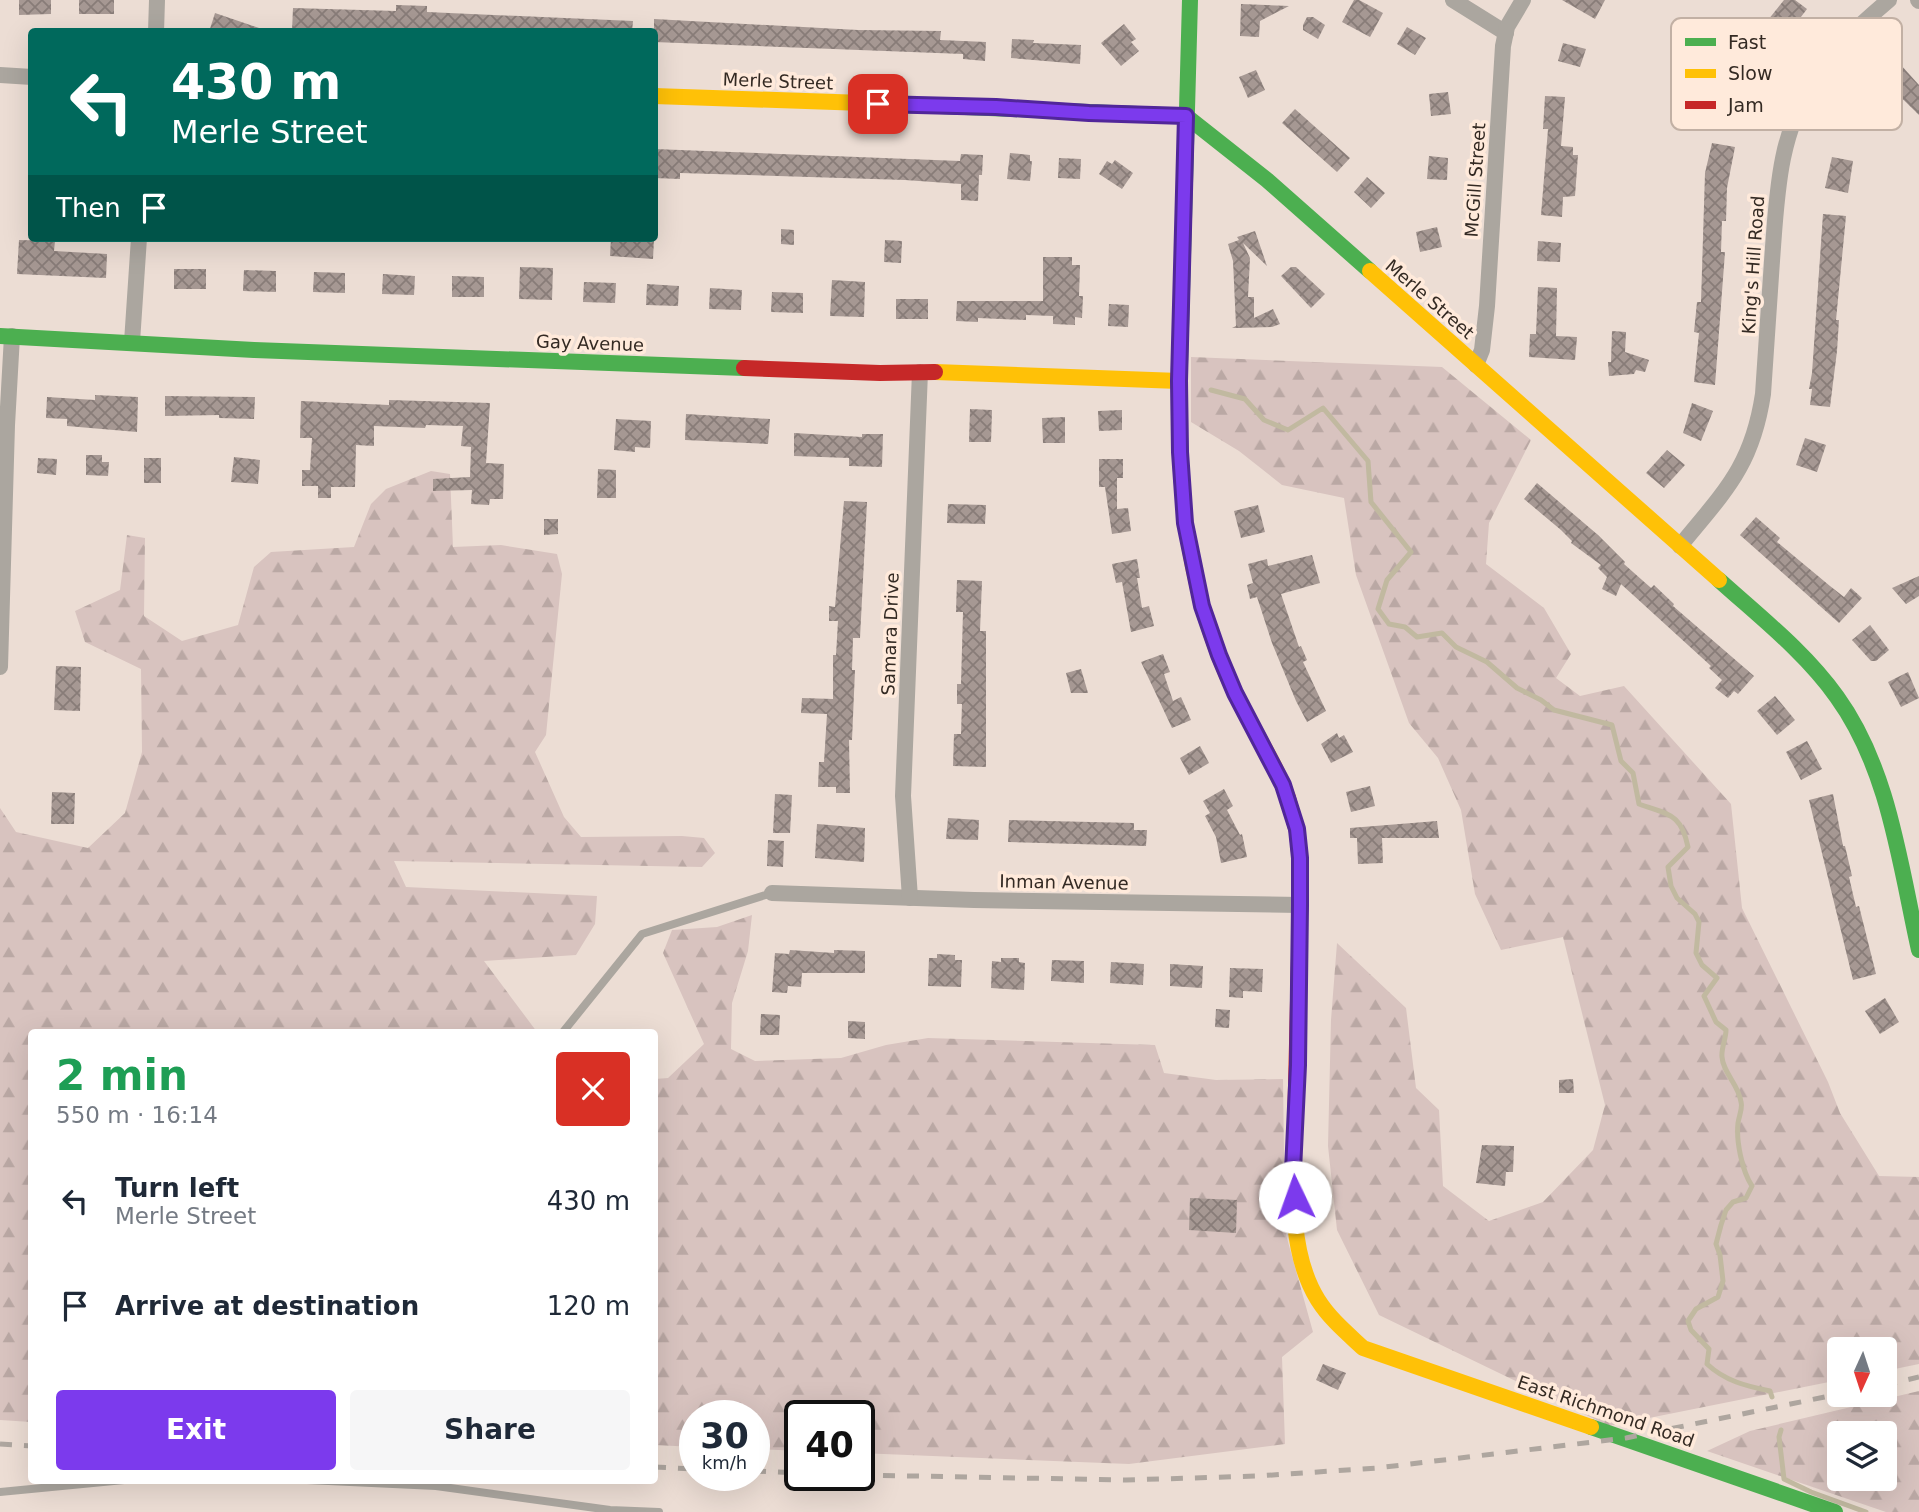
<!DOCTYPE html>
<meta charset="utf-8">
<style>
:root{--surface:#fff;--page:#f6f6f7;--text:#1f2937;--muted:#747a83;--accent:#7c3aed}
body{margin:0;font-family:"DejaVu Sans",sans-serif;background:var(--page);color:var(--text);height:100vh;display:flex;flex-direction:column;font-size:26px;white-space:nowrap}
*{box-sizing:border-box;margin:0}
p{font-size:23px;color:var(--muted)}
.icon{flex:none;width:38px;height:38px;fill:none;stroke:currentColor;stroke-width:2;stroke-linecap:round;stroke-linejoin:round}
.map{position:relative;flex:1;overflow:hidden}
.panel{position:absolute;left:28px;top:1029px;width:630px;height:455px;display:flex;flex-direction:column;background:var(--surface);border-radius:7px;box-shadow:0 7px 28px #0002}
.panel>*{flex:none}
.banner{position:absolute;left:28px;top:28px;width:630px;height:214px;border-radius:7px;box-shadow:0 7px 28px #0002;background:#00695c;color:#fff;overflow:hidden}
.needle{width:46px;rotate:183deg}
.tools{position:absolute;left:1827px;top:1337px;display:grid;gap:14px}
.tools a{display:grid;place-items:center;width:70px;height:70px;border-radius:7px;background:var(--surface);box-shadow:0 7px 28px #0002;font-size:35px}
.speed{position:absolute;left:679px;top:1400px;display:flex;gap:14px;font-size:35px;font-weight:700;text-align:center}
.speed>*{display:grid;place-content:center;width:91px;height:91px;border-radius:50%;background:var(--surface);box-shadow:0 7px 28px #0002;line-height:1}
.speed small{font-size:18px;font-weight:400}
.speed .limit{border:4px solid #111;border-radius:10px;background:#fff;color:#111}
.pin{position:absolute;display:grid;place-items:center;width:60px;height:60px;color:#fff;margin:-30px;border-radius:14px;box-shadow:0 4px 10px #0006}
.me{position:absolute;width:77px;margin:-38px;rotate:357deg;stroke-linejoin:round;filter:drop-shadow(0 0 5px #0008)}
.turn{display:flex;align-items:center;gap:24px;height:147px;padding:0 28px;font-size:32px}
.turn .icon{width:91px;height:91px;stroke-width:2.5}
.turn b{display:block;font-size:49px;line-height:60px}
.then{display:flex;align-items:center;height:66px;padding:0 28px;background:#0003;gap:14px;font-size:26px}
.round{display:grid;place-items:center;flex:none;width:74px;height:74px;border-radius:7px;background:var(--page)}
.head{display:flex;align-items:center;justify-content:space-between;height:119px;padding:0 28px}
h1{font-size:42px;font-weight:700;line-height:52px;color:#1e9e55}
.primary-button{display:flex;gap:14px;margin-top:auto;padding:14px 28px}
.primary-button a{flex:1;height:80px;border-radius:7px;background:var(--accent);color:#fff;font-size:28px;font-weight:700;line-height:80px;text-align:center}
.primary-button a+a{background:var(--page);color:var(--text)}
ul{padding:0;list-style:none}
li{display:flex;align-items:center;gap:21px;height:105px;padding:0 28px}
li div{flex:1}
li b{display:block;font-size:26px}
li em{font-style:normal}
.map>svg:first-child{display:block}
</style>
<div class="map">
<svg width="1919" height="1512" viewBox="0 0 1919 1512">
<defs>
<pattern id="forest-firs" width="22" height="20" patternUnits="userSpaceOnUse" patternTransform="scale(1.75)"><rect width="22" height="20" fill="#d8c3bf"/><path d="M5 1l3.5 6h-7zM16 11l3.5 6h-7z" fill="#baa8a4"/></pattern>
<pattern id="building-cross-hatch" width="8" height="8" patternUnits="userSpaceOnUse" patternTransform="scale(1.75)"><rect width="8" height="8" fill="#a69893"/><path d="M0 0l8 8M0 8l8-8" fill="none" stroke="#887c78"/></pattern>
</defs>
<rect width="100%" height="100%" fill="#ecddd4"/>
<!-- forest -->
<g fill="url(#forest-firs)" fill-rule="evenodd">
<path d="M1191,357L1442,367L1531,440L1489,523L1486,564L1544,608L1571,654L1556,678L1580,696L1624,686L1731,804L1742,908L1828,1082L1840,1113L1879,1176L1919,1177V1364L1885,1371V1349H1839V1380L1609,1426L1379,1315L1337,1230L1328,1146L1331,1020L1337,943L1406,1008L1416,1088L1439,1110L1443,1186L1489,1221L1543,1202L1593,1150L1605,1105L1563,937L1501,950L1475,894L1461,810L1438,758L1409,723L1356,575L1344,498L1282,485L1239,451L1191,422Z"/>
<path d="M431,471L450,474L453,547L501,545L557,554L562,574L546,735L535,752L564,817L581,837L682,836L704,838L715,853L702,867L394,861L406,887L597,896L595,924L576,955L484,961L537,1032H32L31,1422L0,1420V808L16,832L88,848L125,813L142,752L141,669L85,642L75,611L120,590L127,535L145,538L144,616L182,641L238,625L254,567L271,552L354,547L371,504L386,489Z"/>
<path d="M752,915L748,951L732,1003L731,1049L755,1061L841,1058L886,1045L928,1038L1155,1045L1164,1073L1216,1080L1283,1079L1285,1231L1313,1332L1282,1357L1285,1444L1129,1464L859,1453V1416H800V1451L754,1449V1416H695V1447L655,1445V1079L668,1078L704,1044L663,953L672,930L717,927Z"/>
<path d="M1919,1391V1512H1886L1707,1451L1750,1431ZM1839,1433H1885V1479H1839Z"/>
</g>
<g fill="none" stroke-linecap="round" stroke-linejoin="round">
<!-- stream -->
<g stroke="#c1b9a0" stroke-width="5">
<path d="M1211,390L1245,399L1264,420L1288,430L1323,408L1368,461L1371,502L1411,552L1387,580L1378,609L1389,624L1405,627L1417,637L1442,633L1456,647L1487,662L1517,688L1541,700L1554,710L1612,725L1621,761L1633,773L1639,804C1669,815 1681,813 1688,847L1668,867L1671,886L1677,898L1695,914L1699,922L1696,953L1702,965L1717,978L1704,996L1716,1022L1726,1030C1726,1039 1721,1048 1722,1057C1723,1073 1739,1085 1741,1102C1743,1108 1739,1116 1738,1123C1736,1141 1742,1171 1752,1186L1746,1198L1733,1202L1726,1210L1721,1225L1716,1244L1720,1255L1723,1281L1718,1297L1696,1309L1688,1321L1691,1330L1709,1349L1707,1364C1725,1381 1746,1386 1770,1391L1772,1397"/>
<path d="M1781,1430L1779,1437L1784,1479L1811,1492L1866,1512"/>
</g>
</g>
<!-- building -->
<g fill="url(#building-cross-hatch)">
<path d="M19,0H51V14L19,15Z"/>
<rect x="79" y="0" width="35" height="14"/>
<path d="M1354,0H1359L1383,13L1370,37L1342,22Z"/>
<path d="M1562,0H1605L1595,19Z"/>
<path d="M1784,0H1795L1807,9L1788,34L1768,20Z"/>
<path d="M1241,4L1289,6L1260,21L1259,37L1240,36Z"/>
<path d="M396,5L427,6V12L633,21L632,32L292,31L293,8L396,11Z"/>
<path d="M215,13L262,29V32H209Z"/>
<path d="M1307,17H1313L1325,25L1318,39L1303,30V25Z"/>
<path d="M654,19L858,30L941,31L940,40L986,42L985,61L963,59V54L654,42Z"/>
<path d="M1124,24L1136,39L1131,42L1139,51L1121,66L1101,43Z"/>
<path d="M1407,27L1426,38L1415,55L1397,44Z"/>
<path d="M1012,39L1034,40L1033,43L1081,45L1080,64L1011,58Z"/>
<path d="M1563,43L1586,49L1580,67L1558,61Z"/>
<path d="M1891,54L1919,85V115L1875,72Z"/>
<path d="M1256,70L1265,90L1248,98L1239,77Z"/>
<path d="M1448,92L1451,114L1431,116L1429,94Z"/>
<path d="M1545,96L1565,97L1561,146L1573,147V155H1578L1575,196L1563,197L1562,217L1541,215L1548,129H1543Z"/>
<path d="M1295,109L1350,158L1337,172L1282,123Z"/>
<path d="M1712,143L1735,147L1727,188L1726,221H1722L1721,252H1725L1715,385L1694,382L1699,333L1694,332L1697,302H1701L1705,173Z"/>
<path d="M654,149L960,161L961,154L983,155L982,175H979L978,201L961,200V184L905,180L680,173V179L654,178Z"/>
<path d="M1010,153L1030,155V161H1032L1030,181L1007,179Z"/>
<path d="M1429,156L1448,158L1447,180L1427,179Z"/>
<path d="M1832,157L1853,161L1848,193L1825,188Z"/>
<path d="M1059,158L1081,159L1080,179L1058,178Z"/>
<path d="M1115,160L1133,173L1122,189L1099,174L1107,161L1112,164Z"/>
<path d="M1367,177L1385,193L1371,208L1354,192Z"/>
<path d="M1823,214L1846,216L1836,320H1839L1837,351L1830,407L1810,405L1812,389H1809L1812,373Z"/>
<path d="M1437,227L1442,247L1420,252L1416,232Z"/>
<path d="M781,229L794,230V245L781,244Z"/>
<path d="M1255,231L1267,266L1243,243L1250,258L1248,297H1254V318L1273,309L1280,324L1272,327L1236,328H1232L1236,326L1233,261L1228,244L1239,240L1237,237Z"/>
<path d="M611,238L654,239L653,259L610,256Z"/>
<path d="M19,240L55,241L54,251L107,254L106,278L17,274Z"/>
<path d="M885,240L902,241L901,263L884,262Z"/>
<path d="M1538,241L1561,243L1560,262L1537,261Z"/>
<path d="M1043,257H1072V265H1080L1079,296H1083L1082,318L1075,317V325L1053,324V316L1026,315V320L978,318V322L956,321L957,301H1043Z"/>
<path d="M520,267L553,268L552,300L519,299Z"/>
<path d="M1291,267H1296L1325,294L1311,308L1281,276Z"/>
<rect x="174" y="269" width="32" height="20"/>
<path d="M244,270L276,271V292L243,291Z"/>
<path d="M314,272L345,273V293L313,292Z"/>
<path d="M383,274L415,276L414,295L382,294Z"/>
<path d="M452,276L484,277V297H452Z"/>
<path d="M832,280L865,282L864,317L830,316Z"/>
<path d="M584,282L616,283L615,303L583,302Z"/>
<path d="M647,284L679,286L678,306L646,305Z"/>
<path d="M1538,287L1557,288L1556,336L1577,337L1575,360L1529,357L1530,334H1536Z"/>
<path d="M710,288L742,290L741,310L709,309Z"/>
<path d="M772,292L803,293V313L771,312Z"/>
<rect x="896" y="299" width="32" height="20"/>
<path d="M1109,304L1129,305L1128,327L1108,326Z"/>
<path d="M1612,331L1626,332L1625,352L1649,360L1645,372L1636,370L1634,374L1609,376L1608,362H1611Z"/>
<path d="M95,395L138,397L137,432L67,426V419L46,418L47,397L95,400Z"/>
<path d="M165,396L255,397L254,419L219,418V415L165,416Z"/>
<path d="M389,400L490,403L486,463L504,464L503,499H490L489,505L471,504L472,490L433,491V479L470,477L471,447L461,446L463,426L426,425L425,428L374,426V446L356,445L355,487H331V498H318V486H302V470H310L312,438H300L301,401L389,405Z"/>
<path d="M1692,403L1713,411L1701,441L1683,433Z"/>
<path d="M970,409L992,410L991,442H969Z"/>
<path d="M1122,410V430L1099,431L1098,411Z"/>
<path d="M686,414L770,419L768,444L685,440Z"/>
<path d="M1065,417V443H1043L1042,418Z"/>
<path d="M616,419L651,421L650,448L635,447V452L614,450Z"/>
<path d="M794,433L862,437V434H883L882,467L849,466V458L794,456Z"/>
<path d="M1805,438L1826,445L1817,472L1796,465Z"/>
<path d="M1667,450L1685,465L1664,488L1646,473Z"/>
<path d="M86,455H102V462H109L108,476L86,475Z"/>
<path d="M234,457L260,460L258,484L231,482Z"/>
<path d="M38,458L57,459L56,475L37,473Z"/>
<rect x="144" y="458" width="17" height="25"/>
<path d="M1099,459H1123V478H1117V509L1128,508L1131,531L1112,534L1105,487H1099Z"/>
<path d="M598,469L616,470V498H597Z"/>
<path d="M1537,483L1598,535L1625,562L1624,564L1651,588L1654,585L1674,604L1673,606L1754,676L1738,694L1734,691L1728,698L1715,688L1722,680L1709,668L1711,666L1621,584L1616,596L1602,589L1607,577L1598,568L1601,565L1571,543L1572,541L1561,530L1524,499Z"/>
<path d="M844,501L867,502L860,638H853L852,670H855L852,740H849L850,793H836V787H818L819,762H824L827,714L801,713L802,698L833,699V655H836L838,621H829V606L835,607Z"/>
<path d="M948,504L986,505L985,524L947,523Z"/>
<path d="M1258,505L1265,532L1241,538L1234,511Z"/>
<path d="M1756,517L1780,538L1777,542L1830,586L1844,597L1851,588L1862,598L1839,623L1740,535Z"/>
<path d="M544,519H558V534L544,535Z"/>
<path d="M1312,555L1320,583L1281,594L1299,647L1301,646L1307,660L1303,662L1326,711L1307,722L1296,701L1272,643L1257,597L1250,599L1247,585L1253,583L1248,564L1267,559L1268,566Z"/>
<path d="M1137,559L1140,578H1137L1142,608L1149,606L1154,626L1131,632L1122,582L1116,583L1112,564Z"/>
<path d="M1919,576V596L1906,604L1892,588Z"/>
<path d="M957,580L982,581L980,631H986V767L953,766L954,734H961L962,704H957V684H961L963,612H956Z"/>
<path d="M1870,625L1889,650L1876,661H1871L1852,640Z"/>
<path d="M1163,654L1170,672L1164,674L1173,701L1181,697L1191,720L1172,728L1141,662Z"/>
<path d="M56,666L81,667L80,711L54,710Z"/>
<path d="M1081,669L1088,693H1071L1066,673Z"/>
<path d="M1908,672L1919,698L1901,707L1888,682Z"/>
<path d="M1775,696L1795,720L1777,735L1757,711Z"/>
<path d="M1337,733L1339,738L1344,735L1353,752L1331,763L1321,744Z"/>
<path d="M1807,741L1822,769L1801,780L1786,752Z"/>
<path d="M1200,746L1209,763L1189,775L1180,758Z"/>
<path d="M1370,786L1375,806L1351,812L1346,792Z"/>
<path d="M1224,789L1233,806L1227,810L1240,835L1242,834L1247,857L1221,863L1216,837L1205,816L1210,813L1203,801Z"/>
<path d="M52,792L75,793L74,824H51Z"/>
<path d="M775,794L792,795L790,833H773Z"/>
<path d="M1833,794L1843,846H1845L1852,876L1849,877L1856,907L1859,906L1876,974L1853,980L1809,800Z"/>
<path d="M948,818L979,820L978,840L946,839Z"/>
<path d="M1009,820L1134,823V830H1147L1146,846L1008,842Z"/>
<path d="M1437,821L1439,838H1382L1383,863L1358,864L1357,838H1350V828Z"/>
<path d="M817,824L865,828L864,862L815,858Z"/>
<path d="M768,840L784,841L783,867L767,866Z"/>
<path d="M790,950L834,953V950L865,951V973H802L801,987L788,986L787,993L772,992L775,953L789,954Z"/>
<path d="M937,954L955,955V960H962L961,987L928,986L929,958H937Z"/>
<path d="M1001,958H1019V962L1025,963L1024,990L991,988L992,961L1001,962Z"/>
<path d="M1052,960L1084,961V983L1051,981Z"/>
<path d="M1111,962L1144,964L1143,985L1110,983Z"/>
<path d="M1170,964L1203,966L1202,988L1170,986Z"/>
<path d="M1230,968L1263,969L1262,992L1243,991V998L1229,997Z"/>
<path d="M1885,998L1899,1022L1880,1034L1865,1011Z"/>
<path d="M1216,1009L1230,1010L1229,1028L1215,1027Z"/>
<path d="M761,1014L780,1015L779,1035H760Z"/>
<path d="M848,1021L865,1022V1039L848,1038Z"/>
<path d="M1573,1079L1574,1093H1559V1080Z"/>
<path d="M1482,1145L1514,1146L1513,1172H1506L1505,1186L1476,1183Z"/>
<path d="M1190,1198L1237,1200L1236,1233L1189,1230Z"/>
<path d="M1323,1364L1346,1373L1338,1390L1316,1380Z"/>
</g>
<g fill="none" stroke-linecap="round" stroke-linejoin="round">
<!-- lane -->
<g stroke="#aba69f" stroke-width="8">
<path d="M563,1032L642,934L772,893"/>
<path d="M307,1480L436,1486L610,1510L659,1512"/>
<path d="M0,1492L124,1480"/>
</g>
<!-- street -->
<g stroke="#aba69f" stroke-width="16">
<path d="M1453,0L1506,33"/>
<path d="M1918,0L1919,1"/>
<path d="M156,32L157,0"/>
<path d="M0,75L32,77"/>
<path d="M132,342L139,238"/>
<path d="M1476,365L1482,350L1487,306L1503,46L1507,27L1523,0"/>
<path d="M1680,546C1724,492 1752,467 1763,394C1766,350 1769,306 1772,261C1777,194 1778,136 1815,77C1835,47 1862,23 1889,0"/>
<path d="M0,667L7,425L12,336"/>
<path d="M772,893L974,900L1300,905"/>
<path d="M910,898L903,796L920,372"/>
</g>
<!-- fast -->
<g stroke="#4caf50" stroke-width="16">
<path d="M893,104L1186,116L1267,180L1370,271"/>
<path d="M0,336L254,350L744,368"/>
<path d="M1185,519L1181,473L1179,401L1190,0"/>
<path d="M1719,580C1760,617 1805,652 1837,697C1889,769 1900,865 1919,950"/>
<path d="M1591,1427L1835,1512"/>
</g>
<!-- slow -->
<g stroke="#ffc107" stroke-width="16">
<path d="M654,96L893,104"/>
<path d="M1370,271L1719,580"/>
<path d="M935,372L1179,381"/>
<path d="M1185,519C1193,579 1208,638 1235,693C1252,729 1275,761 1288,798"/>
<path d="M1295,1129C1293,1183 1288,1252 1318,1300C1330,1319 1347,1333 1363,1348L1591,1427"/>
</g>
<!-- jam -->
<g stroke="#c62828" stroke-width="16">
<path d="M744,368L880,373L935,372"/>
<path d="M1288,798L1297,832L1301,873L1295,1129"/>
</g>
<!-- rail -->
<g stroke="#aea69f" stroke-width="5" stroke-dasharray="12 12" stroke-linecap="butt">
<path d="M1885,1385L1919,1377"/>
<path d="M0,1444L32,1446"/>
<path d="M654,1467L695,1469"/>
<path d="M754,1471L800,1473"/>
<path d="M859,1475L1126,1480L1257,1476L1377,1468L1626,1438L1839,1394"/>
</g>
</g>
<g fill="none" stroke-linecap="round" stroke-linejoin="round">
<defs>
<path id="route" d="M878,104L996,107L1089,113L1186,116L1179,381L1180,452L1185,523L1202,606L1219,655L1235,693L1283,785L1297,829L1300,858V905L1298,1065L1293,1170L1295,1197"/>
</defs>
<!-- route casing -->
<use href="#route" stroke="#51269a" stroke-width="18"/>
<!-- route -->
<use href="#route" stroke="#7c3aed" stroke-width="12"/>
</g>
<g text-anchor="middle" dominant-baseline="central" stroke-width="7" stroke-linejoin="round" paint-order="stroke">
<!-- street labels -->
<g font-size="18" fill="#342a23" stroke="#ffeadb">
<text transform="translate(778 81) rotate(2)">Merle Street</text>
<text transform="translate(1475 180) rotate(-86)">McGill Street</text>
<text transform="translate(1753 265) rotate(-86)">King's Hill Road</text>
<text transform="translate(1430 299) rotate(41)">Merle Street</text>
<text transform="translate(590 343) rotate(2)">Gay Avenue</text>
<text transform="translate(890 634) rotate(-88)">Samara Drive</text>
<text transform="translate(1064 882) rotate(1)">Inman Avenue</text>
<text transform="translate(1606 1411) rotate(19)">East Richmond Road</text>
</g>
</g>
<!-- legend -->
<rect x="1671" y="18" width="231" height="112" rx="10" fill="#ffeadb" stroke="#c2b0a4" stroke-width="2"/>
<rect x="1685" y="38" width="31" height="8" fill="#4caf50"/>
<rect x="1685" y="69" width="31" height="9" fill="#ffc107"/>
<rect x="1685" y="101" width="31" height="8" fill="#c62828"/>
<g font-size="19" fill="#342a23">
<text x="1728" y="49">Fast</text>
<text x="1728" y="80">Slow</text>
<text x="1728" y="112">Jam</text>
</g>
</svg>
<div class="tools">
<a><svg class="needle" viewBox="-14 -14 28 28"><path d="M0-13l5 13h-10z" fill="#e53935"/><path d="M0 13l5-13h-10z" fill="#747a83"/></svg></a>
<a><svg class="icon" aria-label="layers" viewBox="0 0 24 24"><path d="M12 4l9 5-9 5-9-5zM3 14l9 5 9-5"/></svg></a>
</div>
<div class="speed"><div>30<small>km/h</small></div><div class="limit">40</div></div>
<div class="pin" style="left:878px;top:104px;background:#d93025"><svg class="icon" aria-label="arrive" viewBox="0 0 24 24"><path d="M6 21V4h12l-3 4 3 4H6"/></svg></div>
<svg class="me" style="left:1295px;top:1197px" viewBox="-20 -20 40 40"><circle r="19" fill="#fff"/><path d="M0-13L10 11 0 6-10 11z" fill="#7c3aed"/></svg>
<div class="banner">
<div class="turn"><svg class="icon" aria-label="left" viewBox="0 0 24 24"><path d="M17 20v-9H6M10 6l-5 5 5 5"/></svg><div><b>430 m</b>Merle Street</div></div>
<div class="then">Then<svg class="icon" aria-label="arrive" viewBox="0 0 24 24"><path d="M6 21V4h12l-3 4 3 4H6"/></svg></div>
</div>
<section class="panel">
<div class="head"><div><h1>2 min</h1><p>550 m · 16:14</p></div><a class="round" style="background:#d93025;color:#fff"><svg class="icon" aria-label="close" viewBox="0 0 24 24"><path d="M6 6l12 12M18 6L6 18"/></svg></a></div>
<ul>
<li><svg class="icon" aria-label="left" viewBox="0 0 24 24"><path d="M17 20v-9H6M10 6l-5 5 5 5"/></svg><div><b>Turn left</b><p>Merle Street</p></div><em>430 m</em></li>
<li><svg class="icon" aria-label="arrive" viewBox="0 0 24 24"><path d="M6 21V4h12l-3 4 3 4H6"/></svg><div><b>Arrive at destination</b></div><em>120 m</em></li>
</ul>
<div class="primary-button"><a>Exit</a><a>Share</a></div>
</section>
</div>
